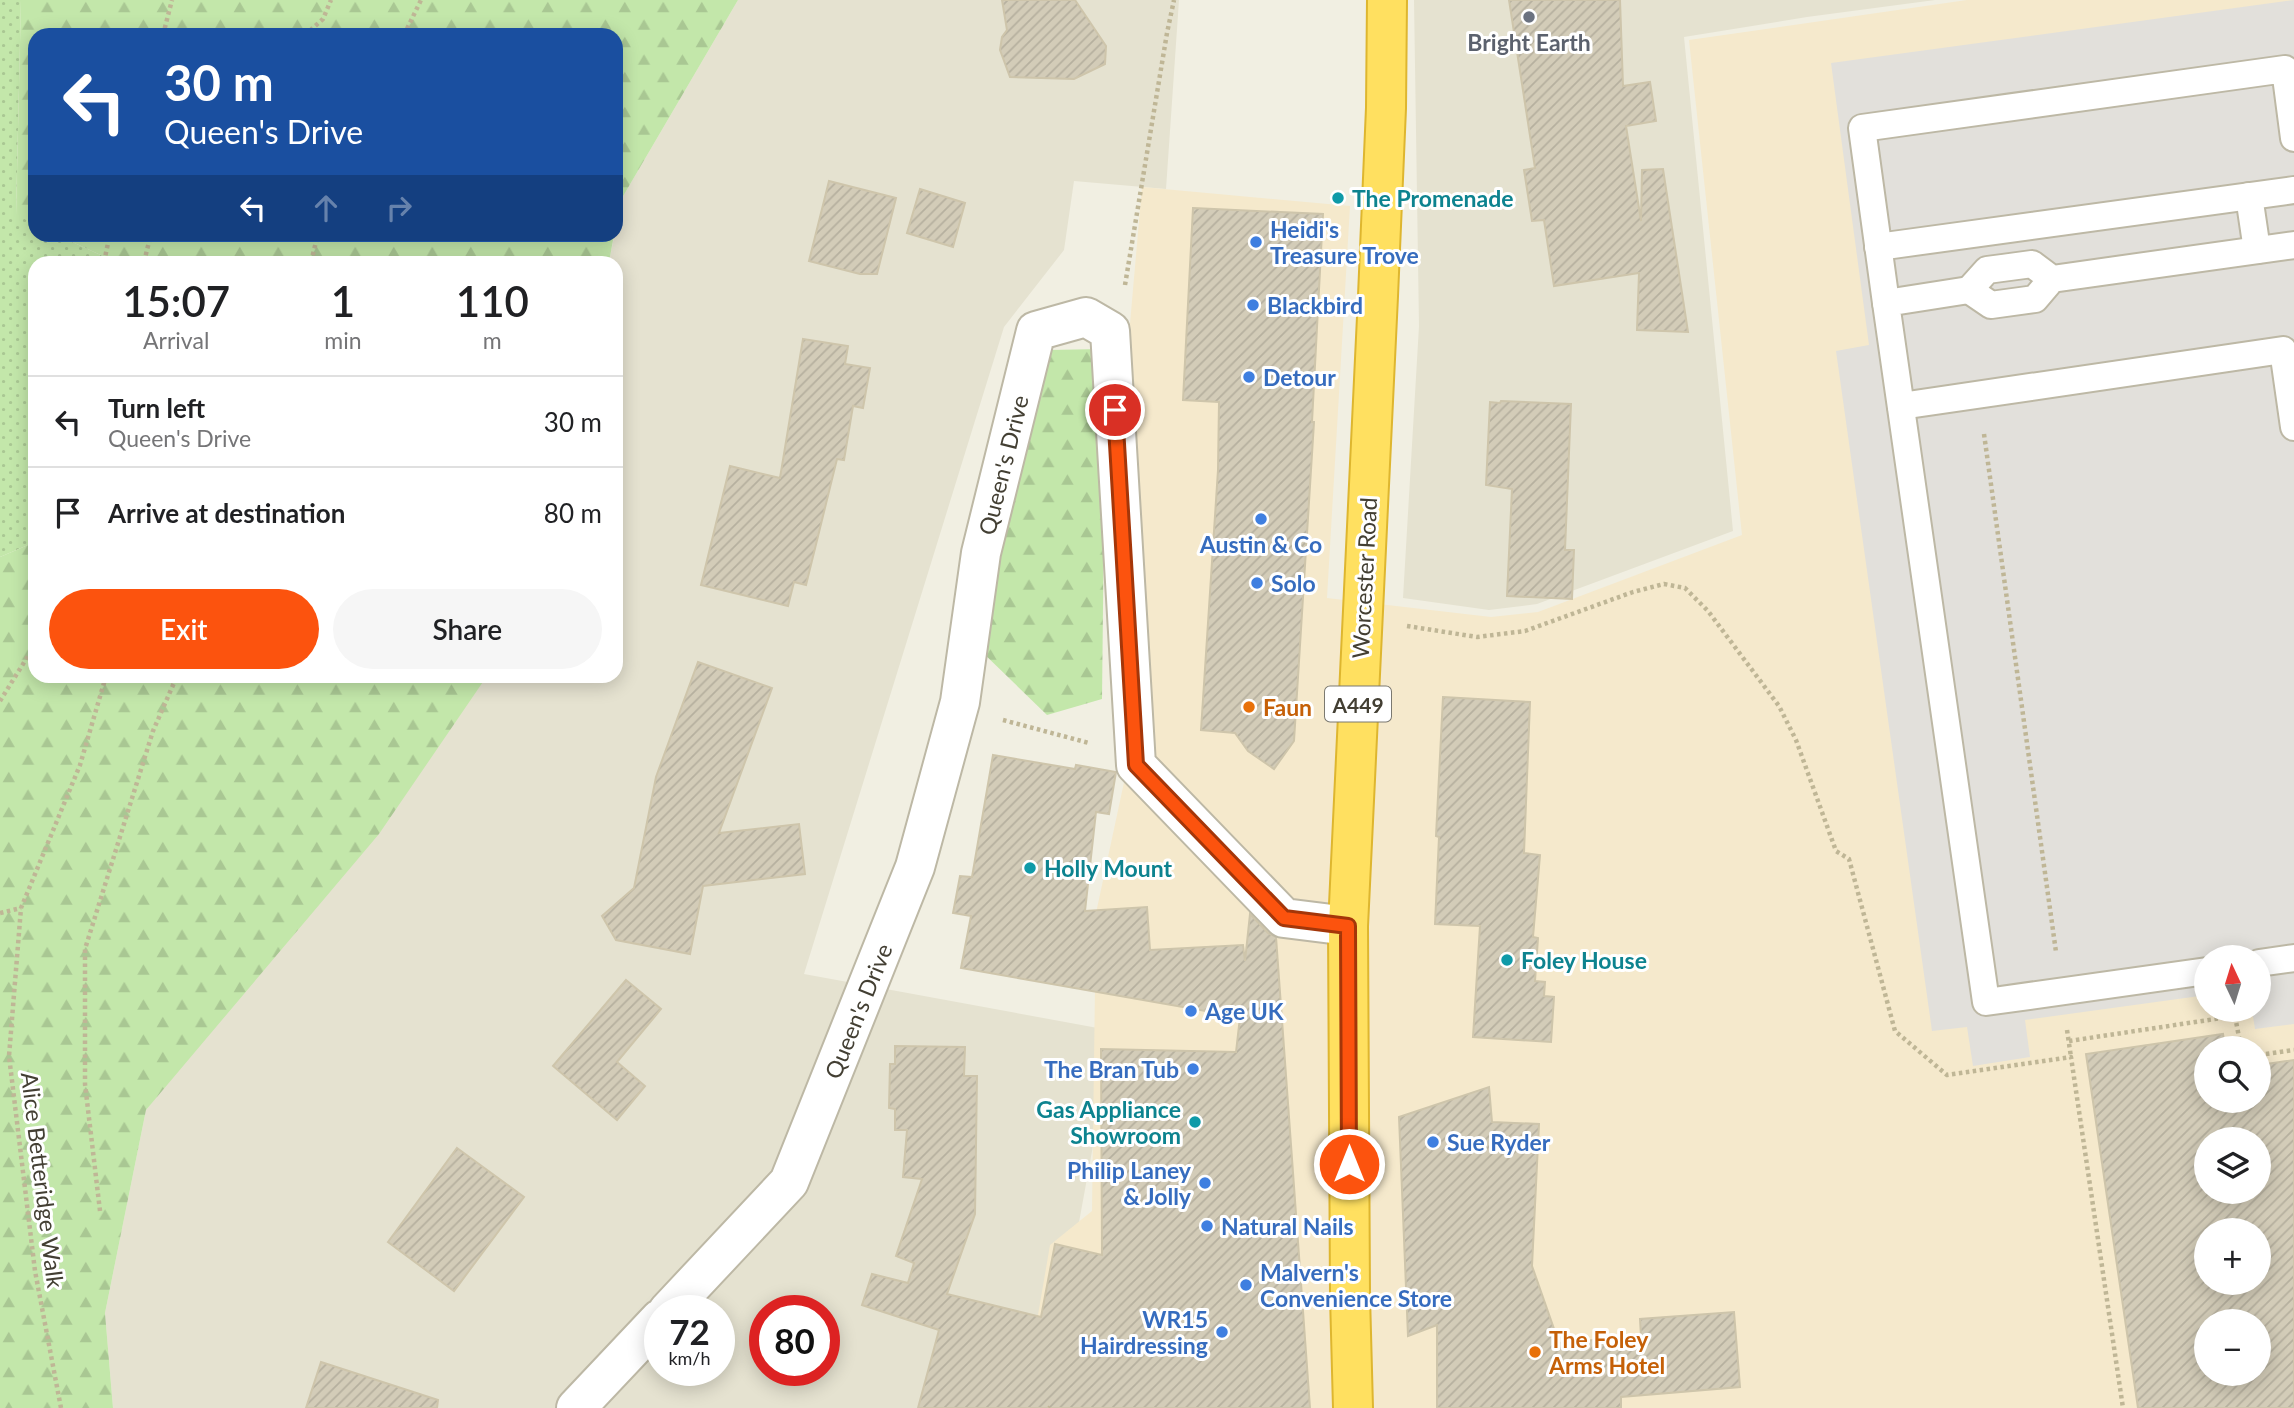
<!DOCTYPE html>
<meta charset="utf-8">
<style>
:root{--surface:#fff;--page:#f6f6f6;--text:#202124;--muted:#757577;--line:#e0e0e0;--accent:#fc530e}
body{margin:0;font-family:Lato,sans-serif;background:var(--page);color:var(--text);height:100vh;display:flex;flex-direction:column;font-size:26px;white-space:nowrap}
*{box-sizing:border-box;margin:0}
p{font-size:23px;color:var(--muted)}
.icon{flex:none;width:38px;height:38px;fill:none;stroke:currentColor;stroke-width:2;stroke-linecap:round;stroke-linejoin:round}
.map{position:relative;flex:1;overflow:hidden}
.panel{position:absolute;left:28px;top:256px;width:595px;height:427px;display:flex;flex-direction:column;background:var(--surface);border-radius:21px;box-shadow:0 4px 18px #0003}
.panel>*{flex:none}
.top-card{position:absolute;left:28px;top:28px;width:595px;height:214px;border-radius:21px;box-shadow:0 4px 18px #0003;background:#1a4fa0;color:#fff;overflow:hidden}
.needle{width:46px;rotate:356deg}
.fabs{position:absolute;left:2194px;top:945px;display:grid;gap:14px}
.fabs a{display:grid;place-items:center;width:77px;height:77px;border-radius:50%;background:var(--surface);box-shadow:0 4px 18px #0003;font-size:35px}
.speed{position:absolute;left:644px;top:1295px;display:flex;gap:14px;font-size:35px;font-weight:700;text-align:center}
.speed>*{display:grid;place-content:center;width:91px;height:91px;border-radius:50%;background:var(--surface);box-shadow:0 4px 18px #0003;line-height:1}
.speed small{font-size:18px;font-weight:400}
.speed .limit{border:10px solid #d22;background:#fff;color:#111}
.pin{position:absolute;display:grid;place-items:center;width:60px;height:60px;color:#fff;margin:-30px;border:4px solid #fff;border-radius:50%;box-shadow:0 2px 7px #0007}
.me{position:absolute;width:77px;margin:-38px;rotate:0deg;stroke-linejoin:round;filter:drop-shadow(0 0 5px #0008)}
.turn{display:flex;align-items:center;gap:24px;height:147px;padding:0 21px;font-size:32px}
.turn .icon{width:91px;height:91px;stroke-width:2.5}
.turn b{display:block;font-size:49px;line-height:60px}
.lanes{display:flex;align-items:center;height:66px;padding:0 21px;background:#0003;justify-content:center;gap:35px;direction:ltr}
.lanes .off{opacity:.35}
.eta{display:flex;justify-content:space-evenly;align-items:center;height:119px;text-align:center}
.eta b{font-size:42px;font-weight:600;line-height:49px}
.primary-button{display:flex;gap:14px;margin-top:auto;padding:14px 21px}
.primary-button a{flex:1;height:80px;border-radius:42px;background:var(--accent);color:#fff;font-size:28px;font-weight:600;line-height:80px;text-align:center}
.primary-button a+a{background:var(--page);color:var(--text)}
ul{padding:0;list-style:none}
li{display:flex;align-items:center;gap:21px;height:91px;padding:0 21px;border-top:2px solid var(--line)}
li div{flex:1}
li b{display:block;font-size:26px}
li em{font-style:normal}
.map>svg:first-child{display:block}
</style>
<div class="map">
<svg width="2294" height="1408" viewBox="0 0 2294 1408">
<defs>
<pattern id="grass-dots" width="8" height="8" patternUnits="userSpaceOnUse" patternTransform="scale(1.75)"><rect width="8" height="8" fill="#c3e7aa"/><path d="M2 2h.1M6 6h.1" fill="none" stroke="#a9c793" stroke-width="1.8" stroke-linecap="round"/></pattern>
<pattern id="forest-firs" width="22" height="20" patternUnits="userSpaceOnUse" patternTransform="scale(1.75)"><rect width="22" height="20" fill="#c3e7aa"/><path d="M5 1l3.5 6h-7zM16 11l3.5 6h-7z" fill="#a9c793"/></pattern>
<pattern id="building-hatch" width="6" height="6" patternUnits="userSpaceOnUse" patternTransform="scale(1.75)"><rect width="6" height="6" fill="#d3ccb8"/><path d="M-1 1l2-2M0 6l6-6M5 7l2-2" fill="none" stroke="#b6b09f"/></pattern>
</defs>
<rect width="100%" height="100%" fill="#f1efe2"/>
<!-- residential -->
<g fill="#e5e2d0" fill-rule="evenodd">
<path d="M738,0H1179L1166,189L1074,181L1064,250L1004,327L804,974L1114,1031L1045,1408H113L105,1313L146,1110L480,676H616V262H609L622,198ZM660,1311H719V1370H660ZM765,1311H824V1370H765Z"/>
<path d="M1414,0H1935L1807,17L1684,37L1733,531L1537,604L1489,610L1403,598L1419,326Z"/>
</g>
<!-- commercial -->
<path fill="#f5e9cc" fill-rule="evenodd" d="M1967,0H2294V1408H1022L1050,1245L1092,1211L1096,913L1126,773L1121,426L1142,187L1350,206L1327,598L1491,617L1538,612L1742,535L1689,40ZM2207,957H2259V1010H2207ZM2207,1048H2259V1101H2207ZM2207,1139H2259V1192H2207ZM2207,1230H2259V1283H2207ZM2207,1321H2259V1374H2207Z"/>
<!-- grass -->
<path fill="url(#grass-dots)" d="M0,0H21L16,214L35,224V234L57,235L116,262H35V542L0,557Z"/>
<!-- forest -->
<g fill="url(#forest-firs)">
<path d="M21,0H738L622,198L616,226V35H35V224L16,215Z"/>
<path d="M57,235L614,234V235L609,262H116Z"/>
<path d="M1101,349L1104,515L1102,699L1047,715L979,649L1049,350Z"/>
<path d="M35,542V676H487L379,834L146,1110L105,1313L113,1408H0V557Z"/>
</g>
<!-- parking -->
<path fill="#e2e0db" d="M2294,0V1024L2255,1029L2252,1010H2259V957H2207V995L2025,1020L2030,1057L1973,1066L1967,1027L1932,1031L1836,351L1869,345L1831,63Z"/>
<!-- building -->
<g fill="url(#building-hatch)" stroke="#cec5ab" stroke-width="2" fill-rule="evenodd">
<path d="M1002,0H1075L1106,46L1105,64L1074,79L1010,77L1000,50L1002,37L1007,30Z"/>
<path d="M1509,0H1620L1623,86L1650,82L1656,121L1626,126L1641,221L1642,170L1663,169L1688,332L1637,330L1639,273L1554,286L1544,220L1532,221L1524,170L1535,168Z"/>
<path d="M829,181L896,198L877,274H860L809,261Z"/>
<path d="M920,189L965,203L953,247L907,233Z"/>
<path d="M1193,208L1323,214L1312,422H1314L1294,741L1274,769L1248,751L1235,733L1201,730L1218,470L1219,402L1183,400Z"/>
<path d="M803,339L848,346L845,364L870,368L863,408L853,406L844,460L837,459L806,585L794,582L788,606L701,585L730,466L780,478Z"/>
<path d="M1501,401L1571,404L1565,550H1574L1572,599L1507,596L1512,489L1486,485L1490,402L1500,403Z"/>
<path d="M698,662L772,688L719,833L799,824L805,874L703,886L690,954L616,940L602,916L634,888L656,777Z"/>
<path d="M1443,697L1530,702L1524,853L1540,855L1533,937L1538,938L1535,981L1545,982L1544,996L1554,997L1551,1042L1473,1037L1480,926L1435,924L1439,837L1436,836Z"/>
<path d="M993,755L1075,769L1076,765L1116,772L1109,814L1096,812L1085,911L1147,907L1150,950L1243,945L1245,961L1250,914L1268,933L1276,937L1310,1408H918L939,1330L862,1305L872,1274L908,1283L914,1263L896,1256L922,1179L903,1177L907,1130H895V1109L889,1108L890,1064H895V1046L965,1047L964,1076H977L975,1214L947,1294L1041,1317L1055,1244L1102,1255L1101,1049L1236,1052L1240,1017L961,968L971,916L953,913L960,876L972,877Z"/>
<path d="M626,980L661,1009L617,1062L645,1086L617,1120L553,1066Z"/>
<path d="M2223,1034L2225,1048H2207V1101H2259V1065L2294,1060V1408H2138L2086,1054ZM2207,1139H2259V1192H2207ZM2207,1230H2259V1283H2207ZM2207,1321H2259V1374H2207Z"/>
<path d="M1489,1087L1492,1122L1539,1124L1532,1266L1559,1343L1641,1336L1640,1319L1734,1312L1740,1387L1621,1397V1408H1437V1325L1408,1336L1399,1117Z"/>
<path d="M457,1148L524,1197L454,1291L388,1242Z"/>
<path d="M321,1362L438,1400L437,1408H306Z"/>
</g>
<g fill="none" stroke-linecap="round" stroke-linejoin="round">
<defs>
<g id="lane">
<path d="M2249,196L2257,250"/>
<path d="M1878,247L2294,190"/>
<path d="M2052,279L2032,264L1987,270L1969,290L1991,305L2035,299L2052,279L2294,245"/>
<path d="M1969,290L1886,303L1986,1002L2207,971"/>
<path d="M1886,303L1862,128L2285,69L2294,138"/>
<path d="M1901,406L2283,350L2294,427"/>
<path d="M2259,963L2294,958"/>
</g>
<g id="street">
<path d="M668,1311L789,1182L915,867L960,702L981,553L1036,331L1086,317L1110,331L1136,765L1284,918L1348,926"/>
<path d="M576,1408L660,1319"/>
</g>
<path id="highway" d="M1353,1408L1350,1296L1348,926L1378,296L1386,108L1387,0"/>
</defs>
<!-- lane casing -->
<use href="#lane" stroke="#bdb8a5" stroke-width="30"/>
<!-- street casing -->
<use href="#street" stroke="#bdb8a5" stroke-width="42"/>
<!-- highway casing -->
<use href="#highway" stroke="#deb62f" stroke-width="42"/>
<!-- path -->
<g stroke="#bfb696" stroke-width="4.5" stroke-dasharray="3.5 3.5" stroke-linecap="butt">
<path d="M163,35L172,0"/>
<path d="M305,35L323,19L331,0"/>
<path d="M404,35L421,0"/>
<path d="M104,262L110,234"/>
<path d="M144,262L151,234"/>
<path d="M311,262L318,234"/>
<path d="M1125,285L1167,33L1174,0"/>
<path d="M1984,434L2056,952"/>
<path d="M1407,626L1477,637L1525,631L1633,592L1664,584L1685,588L1708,611L1779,706L1796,740L1836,851L1849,859L1895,1031L1947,1075L2071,1057L2123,1408"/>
<path d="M0,701L33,648L35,635"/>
<path d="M1003,720L1089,743"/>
<path d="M0,913L21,908"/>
<path d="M2067,1030L2071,1057"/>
<path d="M2069,1041L2235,1016L2241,1048"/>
<path d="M2259,1055L2294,1050"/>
<path d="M100,1211L85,1084V949L153,731L177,676"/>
<path d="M61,1408L35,1271L9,1056L21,908L80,765L106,676"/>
<path d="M1049,1408L1050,1407"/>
</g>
<!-- lane -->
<use href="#lane" stroke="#fff" stroke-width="26"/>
<!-- street -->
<use href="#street" stroke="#fff" stroke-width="38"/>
<!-- highway -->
<use href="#highway" stroke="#ffe060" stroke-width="38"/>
</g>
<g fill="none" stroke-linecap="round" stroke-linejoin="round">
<defs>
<path id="route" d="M1115,410L1136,765L1284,918L1348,926L1349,1164"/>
</defs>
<!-- route casing -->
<use href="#route" stroke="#a43609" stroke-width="18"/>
<!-- route -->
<use href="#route" stroke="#fc530e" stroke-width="12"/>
</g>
<!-- markers -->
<circle fill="#6b7280" stroke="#fff" stroke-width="2.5" cx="1529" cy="17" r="7"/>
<g fill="#0f9aa8" stroke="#fff" stroke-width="2.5">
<circle cx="1338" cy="198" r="7"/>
<circle cx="1030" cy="868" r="7"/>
<circle cx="1507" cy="960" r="7"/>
<circle cx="1195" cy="1122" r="7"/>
</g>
<g fill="#3f7fe0" stroke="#fff" stroke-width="2.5">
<circle cx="1256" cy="242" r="7"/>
<circle cx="1253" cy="305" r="7"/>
<circle cx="1249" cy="377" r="7"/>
<circle cx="1261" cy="519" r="7"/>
<circle cx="1257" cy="583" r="7"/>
<circle cx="1191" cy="1011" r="7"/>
<circle cx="1193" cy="1069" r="7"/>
<circle cx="1433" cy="1142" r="7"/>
<circle cx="1205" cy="1183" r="7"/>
<circle cx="1207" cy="1226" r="7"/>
<circle cx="1246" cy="1285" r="7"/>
<circle cx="1222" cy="1332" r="7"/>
</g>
<g fill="#e8710a" stroke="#fff" stroke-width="2.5">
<circle cx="1249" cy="707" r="7"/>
<circle cx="1535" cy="1352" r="7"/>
</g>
<g text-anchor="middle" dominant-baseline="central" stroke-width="6" stroke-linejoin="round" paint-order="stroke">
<!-- shield labels -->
<rect fill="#fff" stroke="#7b7970" stroke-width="2" x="1325" y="686.5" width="66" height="35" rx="5"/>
<g font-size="21" font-weight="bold" fill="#433f33">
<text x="1358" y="704">A449</text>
</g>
<!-- worship labels -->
<g font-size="23" font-weight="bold" fill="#5b616d" stroke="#fff">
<text x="1529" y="42">Bright Earth</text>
</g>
<!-- culture labels -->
<g font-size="23" font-weight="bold" fill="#0d838f" stroke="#fff" text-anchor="start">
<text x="1352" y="198">The Promenade</text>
<text x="1044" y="868">Holly Mount</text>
<text x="1521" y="960">Foley House</text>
<text x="1181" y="1109" text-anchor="end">Gas Appliance<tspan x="1181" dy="26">Showroom</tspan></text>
</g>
<!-- shop labels -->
<g font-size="23" font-weight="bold" fill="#366cbe" stroke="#fff" text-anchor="start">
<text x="1270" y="229">Heidi's<tspan x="1270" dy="26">Treasure Trove</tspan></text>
<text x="1267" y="305">Blackbird</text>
<text x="1263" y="377">Detour</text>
<text x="1261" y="544" text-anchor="middle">Austin &amp; Co</text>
<text x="1271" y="583">Solo</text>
<text x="1205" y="1011">Age UK</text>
<text x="1179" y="1069" text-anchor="end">The Bran Tub</text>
<text x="1447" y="1142">Sue Ryder</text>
<text x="1191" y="1170" text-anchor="end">Philip Laney<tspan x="1191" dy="26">&amp; Jolly</tspan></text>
<text x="1221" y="1226">Natural Nails</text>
<text x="1260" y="1272">Malvern's<tspan x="1260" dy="26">Convenience Store</tspan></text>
<text x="1208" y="1319" text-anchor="end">WR15<tspan x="1208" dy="26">Hairdressing</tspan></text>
</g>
<!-- street labels -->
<g font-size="23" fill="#433f33" stroke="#fff">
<text transform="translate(1003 465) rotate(-76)">Queen's Drive</text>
<text transform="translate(1364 578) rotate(-87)">Worcester Road</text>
<text transform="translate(858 1011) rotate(-68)">Queen's Drive</text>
<text transform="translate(43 1180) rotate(83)">Alice Betteridge Walk</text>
</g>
<!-- food labels -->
<g font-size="23" font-weight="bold" fill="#c56008" stroke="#fff" text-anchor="start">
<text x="1263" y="707">Faun</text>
<text x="1549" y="1339">The Foley<tspan x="1549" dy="26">Arms Hotel</tspan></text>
</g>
</g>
</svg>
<div class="fabs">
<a><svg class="needle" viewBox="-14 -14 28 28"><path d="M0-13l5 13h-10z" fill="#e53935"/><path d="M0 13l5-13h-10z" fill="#757577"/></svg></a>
<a><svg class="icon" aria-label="search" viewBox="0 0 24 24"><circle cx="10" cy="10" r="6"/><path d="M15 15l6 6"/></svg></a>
<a><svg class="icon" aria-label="layers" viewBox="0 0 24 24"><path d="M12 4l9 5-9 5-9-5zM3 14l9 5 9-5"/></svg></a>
<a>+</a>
<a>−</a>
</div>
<div class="speed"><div>72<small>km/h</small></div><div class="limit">80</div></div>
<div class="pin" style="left:1115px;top:410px;background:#d93025"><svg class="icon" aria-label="arrive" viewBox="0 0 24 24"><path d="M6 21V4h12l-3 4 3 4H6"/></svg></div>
<svg class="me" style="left:1349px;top:1164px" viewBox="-20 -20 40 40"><circle r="17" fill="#fc530e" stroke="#fff" stroke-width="3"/><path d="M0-11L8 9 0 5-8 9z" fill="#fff"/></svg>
<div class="top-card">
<div class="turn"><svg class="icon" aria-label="left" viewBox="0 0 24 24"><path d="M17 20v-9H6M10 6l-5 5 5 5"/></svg><div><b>30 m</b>Queen's Drive</div></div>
<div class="lanes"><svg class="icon" aria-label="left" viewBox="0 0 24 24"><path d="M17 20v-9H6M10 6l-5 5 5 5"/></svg><svg class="icon off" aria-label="ahead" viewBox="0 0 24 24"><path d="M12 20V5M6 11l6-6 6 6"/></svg><svg class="icon off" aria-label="right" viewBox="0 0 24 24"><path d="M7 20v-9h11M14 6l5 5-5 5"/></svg></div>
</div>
<section class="panel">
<div class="eta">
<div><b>15:07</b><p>Arrival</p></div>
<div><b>1</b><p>min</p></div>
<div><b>110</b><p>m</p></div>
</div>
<ul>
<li><svg class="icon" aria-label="left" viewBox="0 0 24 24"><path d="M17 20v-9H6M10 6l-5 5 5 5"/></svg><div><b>Turn left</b><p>Queen's Drive</p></div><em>30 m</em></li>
<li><svg class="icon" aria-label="arrive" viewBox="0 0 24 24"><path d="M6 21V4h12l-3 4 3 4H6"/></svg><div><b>Arrive at destination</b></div><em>80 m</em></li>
</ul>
<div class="primary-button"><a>Exit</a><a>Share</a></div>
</section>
</div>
